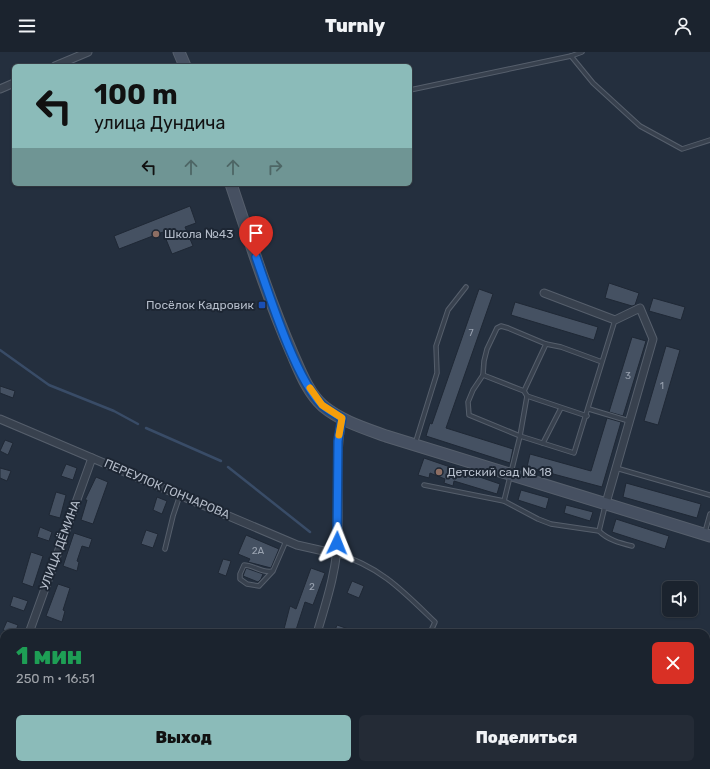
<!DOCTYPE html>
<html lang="ru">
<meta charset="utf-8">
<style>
:root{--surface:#1b232e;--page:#242b36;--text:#f1f3f6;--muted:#a0a4aa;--line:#39404a;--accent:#8bbbb9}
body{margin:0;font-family:Rubik,sans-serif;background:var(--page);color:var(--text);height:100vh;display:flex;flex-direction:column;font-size:15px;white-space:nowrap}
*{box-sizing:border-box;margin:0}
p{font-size:13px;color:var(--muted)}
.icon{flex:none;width:22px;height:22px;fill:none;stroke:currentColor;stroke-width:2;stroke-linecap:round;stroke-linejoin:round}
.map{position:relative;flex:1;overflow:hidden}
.drawer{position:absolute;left:0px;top:577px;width:710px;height:140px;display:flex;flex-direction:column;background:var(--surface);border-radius:12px 12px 0 0;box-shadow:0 1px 3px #0004,0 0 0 1px var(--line)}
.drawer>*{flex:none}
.hud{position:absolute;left:12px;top:12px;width:400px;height:122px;border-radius:6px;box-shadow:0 1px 3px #0004,0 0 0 1px var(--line);background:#8bbbb9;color:#111;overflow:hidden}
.buttons{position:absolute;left:662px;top:529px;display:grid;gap:8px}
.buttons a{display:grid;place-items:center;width:36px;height:36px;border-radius:6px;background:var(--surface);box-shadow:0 1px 3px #0004,0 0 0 1px var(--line);font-size:20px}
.pin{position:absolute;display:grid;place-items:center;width:34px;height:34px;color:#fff;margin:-41px -17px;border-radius:50% 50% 50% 0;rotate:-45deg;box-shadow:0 0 4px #0007}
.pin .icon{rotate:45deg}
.me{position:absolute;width:44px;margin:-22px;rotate:2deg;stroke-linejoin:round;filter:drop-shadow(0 0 3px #0008)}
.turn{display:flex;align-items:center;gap:14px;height:84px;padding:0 16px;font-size:18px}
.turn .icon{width:52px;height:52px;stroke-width:2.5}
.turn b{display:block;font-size:28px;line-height:34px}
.lanes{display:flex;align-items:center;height:38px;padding:0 16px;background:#0003;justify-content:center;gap:20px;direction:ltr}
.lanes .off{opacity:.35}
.round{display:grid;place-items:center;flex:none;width:42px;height:42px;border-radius:6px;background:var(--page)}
.summary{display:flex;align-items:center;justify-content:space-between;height:68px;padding:0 16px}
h1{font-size:24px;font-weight:800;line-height:30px;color:#1e9e55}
.button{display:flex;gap:8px;margin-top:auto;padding:8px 16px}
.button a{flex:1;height:46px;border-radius:6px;background:var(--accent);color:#111;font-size:16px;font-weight:800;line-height:46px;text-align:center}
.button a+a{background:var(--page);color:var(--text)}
header{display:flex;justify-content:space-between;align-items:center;height:52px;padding:0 16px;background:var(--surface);font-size:18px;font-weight:800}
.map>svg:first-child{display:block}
</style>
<header><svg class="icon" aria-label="menu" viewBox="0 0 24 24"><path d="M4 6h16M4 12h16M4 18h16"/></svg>Turnly<svg class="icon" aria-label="person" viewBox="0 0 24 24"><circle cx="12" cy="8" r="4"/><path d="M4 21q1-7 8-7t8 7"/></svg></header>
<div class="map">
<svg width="710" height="717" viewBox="0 0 710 717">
<rect width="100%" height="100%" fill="#242f3e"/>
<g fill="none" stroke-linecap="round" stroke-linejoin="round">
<!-- stream -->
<g stroke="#394c67" stroke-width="2.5">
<path d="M0,298L49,333L114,359L138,372"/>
<path d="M146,376L221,409"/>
<path d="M228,415L310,480"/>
<path d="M513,713L516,717"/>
</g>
</g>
<!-- building -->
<g fill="#455162" stroke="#1f2835">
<path d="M190,154L196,171L185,175L193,194L172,202L163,180L119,197L114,184Z"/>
<path d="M609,231L639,241L635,253L632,254L605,246Z"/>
<path d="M479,237L493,242L446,376L513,397L510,411L426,384L430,371L432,372Z"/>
<path d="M653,246L685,255L681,268L649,259Z"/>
<path d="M515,250L598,275L594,288L511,263Z"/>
<path d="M632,285L646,289L623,364L609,360Z"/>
<path d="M666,294L680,298L658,373L644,369Z"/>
<path d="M0,334L15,339L13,346L0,341Z"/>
<path d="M607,366L621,370L602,435L527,415L530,402L591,419Z"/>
<path d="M5,388L13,391L8,403L0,399Z"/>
<path d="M424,406L500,432L497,442L454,429L453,434L444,431L445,427L430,421L429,426L418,423Z"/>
<path d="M66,412L77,416L73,428L61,424Z"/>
<path d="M0,416L11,419L7,429L0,426Z"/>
<path d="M96,425L108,430L93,472L81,468L87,448H85Z"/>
<path d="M626,431L701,452L697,466L623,445Z"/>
<path d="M521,438L549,446L546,457L518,448Z"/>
<path d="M56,440L66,443L60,466L49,463Z"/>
<path d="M157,445L167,449L162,462L153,458Z"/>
<path d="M566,453L593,460L590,469L564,461Z"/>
<path d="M616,467L669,484L665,497L612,480Z"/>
<path d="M40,475L52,480L49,489L37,485Z"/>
<path d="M146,478L158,482L153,496L141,492Z"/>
<path d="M74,481L92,487L89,496L82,494L77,509L79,510L77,519L63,514Z"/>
<path d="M246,483L279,497L271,516L248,510L250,507L238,502Z"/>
<path d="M31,500L43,504L33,535L22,531Z"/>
<path d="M223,507L231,509L226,524L218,521Z"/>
<path d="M246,516L263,522L261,527L258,530L243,524Z"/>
<path d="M311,516L325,521L313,553L305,550L295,581H283L290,554L296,557Z"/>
<path d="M352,529L364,534L359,546L347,541Z"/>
<path d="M58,532L70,536L63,558L65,559L62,570L46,564Z"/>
<path d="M13,544L28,549L24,559L10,554Z"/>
<path d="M7,569L18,573L15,581L3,578Z"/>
<path d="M337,573L357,580L356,581H334Z"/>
</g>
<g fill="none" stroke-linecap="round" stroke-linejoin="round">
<defs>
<g id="service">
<path d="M571,4L593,31L640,74L682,97L710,88"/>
<path d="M410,38L571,4L582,0"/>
<path d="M602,310L561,295L546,292L508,276L501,274L497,276L487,297L484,309L483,323L473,338L468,350L469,363L520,384L574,401L615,268"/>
<path d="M483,323L524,339L527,344L520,384L504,449"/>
<path d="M524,339L546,292"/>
<path d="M527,344L587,364"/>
<path d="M589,357L629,369"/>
<path d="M543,391L561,356"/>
<path d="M415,392L437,321L436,294L448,258L466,235"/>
<path d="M616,416L710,443"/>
<path d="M424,433L504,449L538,467L551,472L599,479C608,488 620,491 632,494"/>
<path d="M599,479L605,454"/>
<path d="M705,480L710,462"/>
<path d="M165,497L173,464L180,443"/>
<path d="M337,502C380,514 404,540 435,570L430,581"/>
<path d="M273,519L259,534L247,532L240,527V522L244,513C254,513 263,522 273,519L286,489"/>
<path d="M117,713L122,717"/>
<path d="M88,717L89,713"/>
<path d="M490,717L492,713"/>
</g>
<g id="minor">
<path d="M55,14L88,0"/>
<path d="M0,37L14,31"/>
<path d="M544,241L615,268L640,256L653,287L606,451"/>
<path d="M0,367L297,493L337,502"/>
<path d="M29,581L92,406"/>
<path d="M317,581C327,548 338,514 338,479C339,442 335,404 342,366"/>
<path d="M0,643L4,642"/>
<path d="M0,664L4,651"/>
<path d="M276,717L277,713"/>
<path d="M382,717L383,713"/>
</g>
<g id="secondary">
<path d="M179,0L185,14"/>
<path d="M231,132C250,189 268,246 292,301C300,319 308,341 323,354C341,369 364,376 386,384L710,484"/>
</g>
</defs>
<!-- service casing -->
<use href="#service" stroke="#565f6c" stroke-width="5.5"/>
<!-- minor casing -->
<use href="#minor" stroke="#565f6c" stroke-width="9"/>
<!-- secondary casing -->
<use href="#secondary" stroke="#565f6c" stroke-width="13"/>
<!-- service -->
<use href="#service" stroke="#38414e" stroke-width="3.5"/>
<!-- minor -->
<use href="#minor" stroke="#38414e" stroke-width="7"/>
<!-- secondary -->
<use href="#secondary" stroke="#465061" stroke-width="11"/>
</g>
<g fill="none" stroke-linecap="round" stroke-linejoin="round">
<defs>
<path id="route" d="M256,205C269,242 295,326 322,353C328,358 335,362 342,366L338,389L337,491"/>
</defs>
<!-- route casing -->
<use href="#route" stroke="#114b97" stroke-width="10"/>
<!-- route -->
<use href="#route" stroke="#1a73e8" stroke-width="7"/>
<!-- slow -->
<path stroke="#f59e0b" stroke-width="7" d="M310,336L322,353L342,366L339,383"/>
</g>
<!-- markers -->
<g fill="#8d6e63" stroke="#1d2633" stroke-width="1.5">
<circle cx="156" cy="182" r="4"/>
<circle cx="439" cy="420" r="4"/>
</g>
<rect fill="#1a4fb4" stroke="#1d2633" stroke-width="1.5" x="258" y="249" width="8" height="8" rx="2"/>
<g text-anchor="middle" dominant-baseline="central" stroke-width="4" stroke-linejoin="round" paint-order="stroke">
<!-- number labels -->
<g font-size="10" fill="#98a1af">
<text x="471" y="281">7</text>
<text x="628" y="324">3</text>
<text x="662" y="334">1</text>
<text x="258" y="499">2А</text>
<text x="312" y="535">2</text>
</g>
<!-- poi labels -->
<g font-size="12" fill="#b4bcc9" stroke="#1d2633" text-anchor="start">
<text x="164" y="182">Школа №43</text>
<text x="254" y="253" text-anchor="end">Посёлок Кадровик</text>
<text x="447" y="420">Детский сад № 18</text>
</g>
<!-- street labels -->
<g font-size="12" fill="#b4bcc9" stroke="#1d2633">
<text transform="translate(167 437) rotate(23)">ПЕРЕУЛОК ГОНЧАРОВА</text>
<text transform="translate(60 493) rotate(-70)">УЛИЦА ДЁМИНА</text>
</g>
</g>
</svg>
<div class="buttons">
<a><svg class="icon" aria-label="sound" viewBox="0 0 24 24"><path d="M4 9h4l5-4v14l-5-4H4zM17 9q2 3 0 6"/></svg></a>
</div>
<div class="pin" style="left:256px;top:205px;background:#d93025"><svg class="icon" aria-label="arrive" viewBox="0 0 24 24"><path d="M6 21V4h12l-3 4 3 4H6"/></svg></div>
<svg class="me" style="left:337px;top:491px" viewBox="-20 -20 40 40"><path d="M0-17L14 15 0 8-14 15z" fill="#1a73e8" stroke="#fff" stroke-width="4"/></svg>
<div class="hud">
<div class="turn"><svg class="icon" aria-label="left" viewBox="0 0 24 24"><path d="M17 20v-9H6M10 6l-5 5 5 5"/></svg><div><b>100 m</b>улица Дундича</div></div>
<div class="lanes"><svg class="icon" aria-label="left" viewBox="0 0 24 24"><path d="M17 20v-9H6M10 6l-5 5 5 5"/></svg><svg class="icon off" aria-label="ahead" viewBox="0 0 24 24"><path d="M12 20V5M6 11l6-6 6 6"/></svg><svg class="icon off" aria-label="ahead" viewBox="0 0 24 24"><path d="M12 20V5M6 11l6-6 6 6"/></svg><svg class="icon off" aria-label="right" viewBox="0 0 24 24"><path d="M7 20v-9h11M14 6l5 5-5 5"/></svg></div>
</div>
<section class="drawer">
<div class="summary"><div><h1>1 мин</h1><p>250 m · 16:51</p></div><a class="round" style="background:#d93025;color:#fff"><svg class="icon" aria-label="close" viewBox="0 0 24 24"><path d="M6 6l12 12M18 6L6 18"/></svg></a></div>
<div class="button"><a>Выход</a><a>Поделиться</a></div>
</section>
</div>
